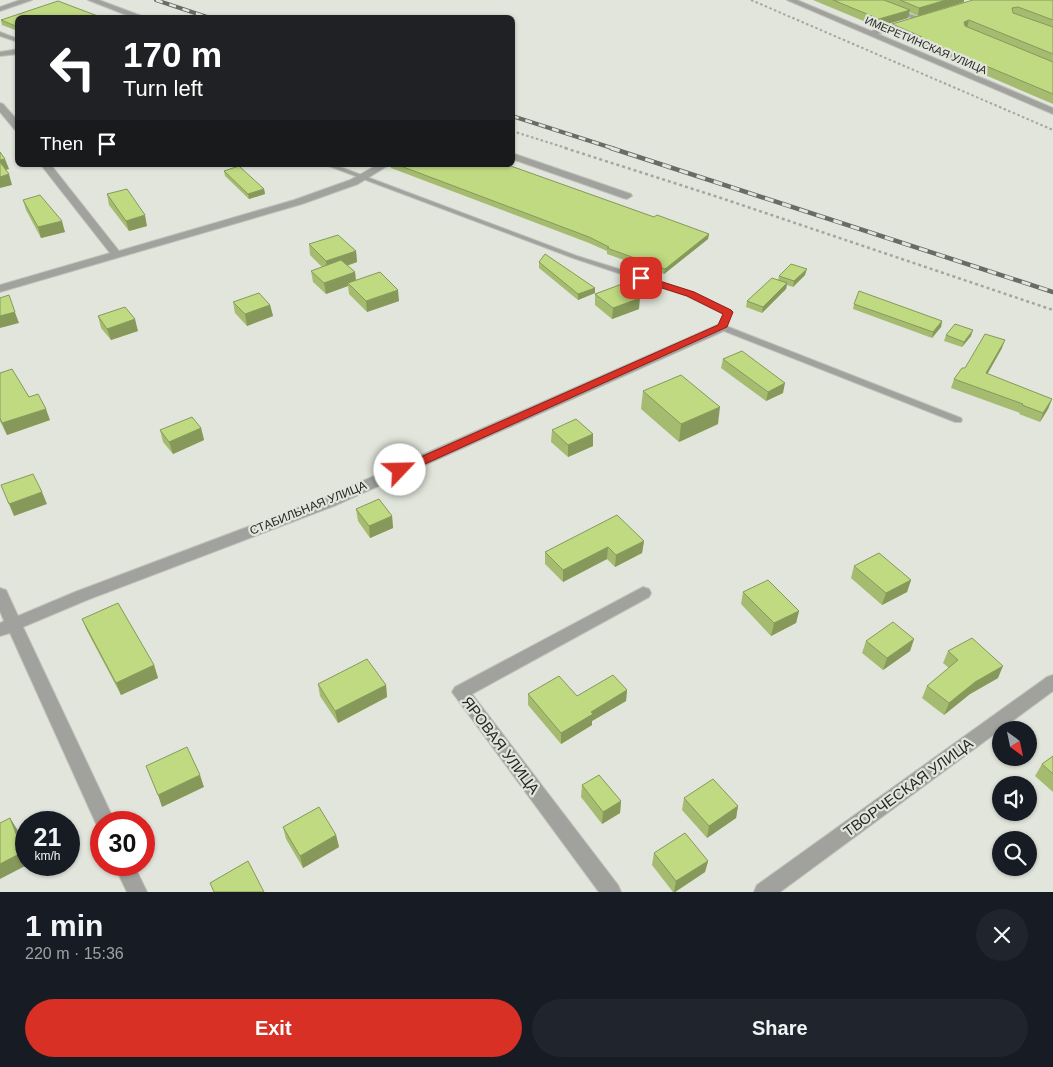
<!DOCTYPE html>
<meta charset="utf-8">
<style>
:root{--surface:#171b24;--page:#20242c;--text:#f1f3f6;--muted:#9ea1a6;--accent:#d93025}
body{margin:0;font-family:Helvetica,sans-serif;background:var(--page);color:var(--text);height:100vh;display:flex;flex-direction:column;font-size:19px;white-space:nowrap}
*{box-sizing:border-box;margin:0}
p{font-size:16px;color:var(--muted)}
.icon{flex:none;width:28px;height:28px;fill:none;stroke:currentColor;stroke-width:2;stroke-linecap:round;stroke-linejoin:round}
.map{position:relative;height:892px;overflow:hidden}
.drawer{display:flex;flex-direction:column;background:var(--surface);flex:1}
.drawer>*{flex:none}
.banner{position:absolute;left:15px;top:15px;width:500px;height:152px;border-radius:8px;box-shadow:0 1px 4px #0004;background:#202124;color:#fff;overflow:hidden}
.needle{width:32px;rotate:147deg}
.fabs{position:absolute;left:992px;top:721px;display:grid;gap:10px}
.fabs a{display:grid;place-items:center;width:45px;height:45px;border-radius:50%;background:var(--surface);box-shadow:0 1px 4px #0004;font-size:25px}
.speed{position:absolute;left:15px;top:811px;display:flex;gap:10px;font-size:25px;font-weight:700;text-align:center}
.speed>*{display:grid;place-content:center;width:65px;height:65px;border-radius:50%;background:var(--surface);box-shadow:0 1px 4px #0004;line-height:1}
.speed small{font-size:12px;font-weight:400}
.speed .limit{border:8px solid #d22;background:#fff;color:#111}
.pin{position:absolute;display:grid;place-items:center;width:42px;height:42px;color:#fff;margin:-21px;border-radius:10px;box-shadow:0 2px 8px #0006}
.me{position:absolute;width:55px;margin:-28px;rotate:66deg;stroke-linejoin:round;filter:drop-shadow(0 0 4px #0008)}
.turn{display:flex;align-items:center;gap:18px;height:105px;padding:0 25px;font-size:22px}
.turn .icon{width:65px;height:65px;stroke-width:2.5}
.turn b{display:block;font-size:35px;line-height:42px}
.then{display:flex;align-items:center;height:48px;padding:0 25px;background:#0003;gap:10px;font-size:19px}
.round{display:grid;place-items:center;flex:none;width:52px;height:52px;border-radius:26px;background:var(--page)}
.overview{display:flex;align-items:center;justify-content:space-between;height:85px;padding:0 25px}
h1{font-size:30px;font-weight:600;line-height:38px}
.cta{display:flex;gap:10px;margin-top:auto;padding:10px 25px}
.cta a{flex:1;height:58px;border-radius:30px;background:var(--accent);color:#fff;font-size:20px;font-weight:600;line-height:58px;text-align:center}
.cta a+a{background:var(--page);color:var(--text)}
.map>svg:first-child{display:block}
</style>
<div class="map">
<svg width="1053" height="892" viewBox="0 0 1053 892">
<rect width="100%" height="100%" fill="#e1e5db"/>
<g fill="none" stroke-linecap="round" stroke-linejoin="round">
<defs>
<g id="service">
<path d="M898,10L921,18V19L917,20L896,12V11Z"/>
<path d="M0,32L18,39V42L0,36Z"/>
<path d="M326,165H335L577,256L693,292L731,311L732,313L726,326L961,418L962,420L961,422H955L719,329L718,327L724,314L687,296L573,258Z"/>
</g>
<g id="minor">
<path d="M20,0H32L0,11V7Z"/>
<path d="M88,0H99L147,18H134Z"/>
<path d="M787,0H797L871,31L913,20V24L878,34L1053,108V114Z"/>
<path d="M18,49V54L0,56V52Z"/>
<path d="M0,103L3,104L18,121V131L15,130L0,112Z"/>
<path d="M512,153L631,194L632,196L627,199L623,198L512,159Z"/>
<path d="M41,165H51L119,251L294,200L350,180L377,165H389L358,184L302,204L0,292V285L110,253Z"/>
<path d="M722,323L726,324L728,327L726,330L334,506L87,600L23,627L115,822H101V829L98,828L10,633L0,636V623L4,621L0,611V588L6,590L18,616L75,592L324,498Z"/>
<path d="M643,587L649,589L651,593L649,597L472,694L618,885L621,892H599L452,692L455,687Z"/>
<path d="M1053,675V691L780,892H754L757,885L1047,677Z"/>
<path d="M114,865H134L147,892H127Z"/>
</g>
</defs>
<!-- service casing -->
<use href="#service" stroke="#c0c3ba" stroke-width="2"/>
<!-- minor casing -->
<use href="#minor" stroke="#c0c3ba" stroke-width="2"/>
<!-- path-far1 -->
<g stroke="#a4a79f" stroke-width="2" stroke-dasharray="2.5 2.5" stroke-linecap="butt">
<path d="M751,0L1053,130"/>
<path d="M512,131L569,149"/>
</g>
<!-- path -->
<path stroke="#a4a79f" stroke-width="2.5" stroke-dasharray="3 3" stroke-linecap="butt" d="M565,148L721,198L1053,310"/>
<!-- service -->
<use href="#service" fill="#a1a29e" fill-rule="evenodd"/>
<!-- minor -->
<use href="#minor" fill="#a1a29e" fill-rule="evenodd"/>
<defs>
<g id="rail-far1">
<path d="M156,0L210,18"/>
<path d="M512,116L615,149"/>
</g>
<path id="rail" d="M611,148L1053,292"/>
</defs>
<!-- rail-far1 casing -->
<use href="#rail-far1" stroke="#696b65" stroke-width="4"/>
<!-- rail casing -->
<use href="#rail" stroke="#696b65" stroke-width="4.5"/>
<!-- rail-far1 -->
<use href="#rail-far1" stroke="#e1e5db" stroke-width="2.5" stroke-dasharray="7" stroke-linecap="butt"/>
<!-- rail -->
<use href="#rail" stroke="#e1e5db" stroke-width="3" stroke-dasharray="9" stroke-linecap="butt"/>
</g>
<!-- wall -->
<g fill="#a5bb70">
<path d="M813,0H964V2L918,16L909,12L908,18L878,27Z"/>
<path d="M1053,0V104L917,46L918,44L890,32L892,24Z"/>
<path d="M18,18V31L2,25L1,20Z"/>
<path d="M391,165H508L654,217L709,234L708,239L664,274L607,254V251L589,243L391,168Z"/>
<path d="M224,171L264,189L265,194L249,199L225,176Z"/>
<path d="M107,194L147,226L129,231L109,205Z"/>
<path d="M23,200L65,232L41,238L26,210Z"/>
<path d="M309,244L356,251L357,262L347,266L355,272L356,280L399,301L367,312L349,294L348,286L326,294L313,282L311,271L322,267L310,255Z"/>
<path d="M539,262L595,288V293L578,300L539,268Z"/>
<path d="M805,275L793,287L787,285L786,289L762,313L746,307L747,301L778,280L779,276Z"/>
<path d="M595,294L639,309L612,319L595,305Z"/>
<path d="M233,302L270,305L273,316L247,326L235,313Z"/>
<path d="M854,304L942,321L941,327L932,338L853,309Z"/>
<path d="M98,316L138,331L111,340L101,328Z"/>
<path d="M946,335L971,336L962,347L944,341Z"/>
<path d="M1002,348L987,374L1052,399L1048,409L1040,422L1019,414L1020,413L951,388L954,379L965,368Z"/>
<path d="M723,359L783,393L766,401L721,368Z"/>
<path d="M0,373L29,397L50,420L7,435L0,421Z"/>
<path d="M643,391L718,424L679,442L641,409Z"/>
<path d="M201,428L204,440L173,454L163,442L160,430Z"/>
<path d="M552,430L593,434V446L568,457L551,442Z"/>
<path d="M356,509L392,516L393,528L370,538L358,521Z"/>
<path d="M644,541L642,553L615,567L607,559L563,582L545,564V552Z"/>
<path d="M854,566L911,580L907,592L882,605L851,578Z"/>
<path d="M743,592L799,611L796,623L771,636L741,604Z"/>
<path d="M82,619L154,665L158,678L121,695L87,631Z"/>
<path d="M914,639L910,651L883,670L862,653L866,641Z"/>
<path d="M948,651L998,678L970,694L944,715L922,698L927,686L949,668L943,663Z"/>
<path d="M318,684L386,685L387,697L338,723L320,696Z"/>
<path d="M627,690L626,701L592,721V725L561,744L528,705V694L577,696Z"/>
<path d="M1053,756V792L1035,776L1042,764Z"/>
<path d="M582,785L621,801L620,813L602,824L581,797Z"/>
<path d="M684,798L738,806L736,818L707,838L682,810Z"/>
<path d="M283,827L336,835L339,847L303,868L286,839Z"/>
<path d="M654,853L708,861L705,872L675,892H673L652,865Z"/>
</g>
<!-- shaded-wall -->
<g fill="#86995b">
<path d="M946,0H964V2L918,16L919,8Z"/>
<path d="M910,10L908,18L878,27L879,19Z"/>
<path d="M969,20L967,28L962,30L964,22Z"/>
<path d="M5,159L9,169L2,171L0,164V160Z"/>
<path d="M9,174L12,185L0,188V177Z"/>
<path d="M264,189L265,194L249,199L248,194Z"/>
<path d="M145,215L147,226L129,231L126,221Z"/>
<path d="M62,221L65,232L41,238L38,227Z"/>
<path d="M709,234L708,239L664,274L665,269Z"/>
<path d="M356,251L357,262L327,272L326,261Z"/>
<path d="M807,269L805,275L793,287L794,281Z"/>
<path d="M355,272L356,283H348V286L326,294L324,283Z"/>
<path d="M787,283L786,289L762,313L763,307Z"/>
<path d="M595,288V293L578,300V294Z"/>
<path d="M398,290L399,301L367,312L366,301Z"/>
<path d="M640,298L639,309L612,319L613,308Z"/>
<path d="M270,305L273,316L247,326L245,314Z"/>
<path d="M13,307L19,323L0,328V316Z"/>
<path d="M135,319L138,331L111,340L107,329Z"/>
<path d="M942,321L941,327L932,338L933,332Z"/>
<path d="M973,330L971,336L962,347L964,342Z"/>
<path d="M1005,340L1002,348L983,382L986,373Z"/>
<path d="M785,383L783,393L766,401L768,392Z"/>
<path d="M1052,399L1048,409L1040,422L1043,413Z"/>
<path d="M720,407L718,424L679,442L681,424Z"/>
<path d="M46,409L50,420L7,435L2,423Z"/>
<path d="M201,428L204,440L173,454L169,442Z"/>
<path d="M593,434V446L568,457V445Z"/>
<path d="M42,492L47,504L14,516L9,504Z"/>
<path d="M392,516L393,528L370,538L369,526Z"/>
<path d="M644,541L642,553L615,567L616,555Z"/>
<path d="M608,547L607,559L563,582V570Z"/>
<path d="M911,580L907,592L882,605L886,593Z"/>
<path d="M799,611L796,623L771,636L774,623Z"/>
<path d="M914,639L910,651L883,670L887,658Z"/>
<path d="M154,665L158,678L121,695L116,683Z"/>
<path d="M1003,666L998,678L970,694L944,715L949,703L975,682Z"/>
<path d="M386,685L387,697L338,723L335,711Z"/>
<path d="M627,690L626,701L592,721V725L561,744V733L591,712Z"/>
<path d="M200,775L204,787L162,807L158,795Z"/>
<path d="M621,801L620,813L602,824L603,812Z"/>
<path d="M738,806L736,818L707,838L709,826Z"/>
<path d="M10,818L17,829L26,855L27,865L0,879V864Z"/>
<path d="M336,835L339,847L303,868L300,856Z"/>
<path d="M708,861L705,872L675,892H674L676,881Z"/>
</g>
<!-- building -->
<g fill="#c0da82" stroke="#86995b">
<path d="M833,0H884L910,10L879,19Z"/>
<path d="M900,0H946L919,8Z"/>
<path d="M973,0H1053V20L1018,7L1012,8L1013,13L1053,27V54L969,20L964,22L965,26L1053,62V94L919,38L922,37L892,24Z"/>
<path d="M58,1L103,18H18V27L1,20Z"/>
<path d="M0,152L5,159L0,160Z"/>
<path d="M0,162L9,174L0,177Z"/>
<path d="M398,165H508L654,217L657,215L709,234L665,269L607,248L609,247L589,237Z"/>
<path d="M239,166L264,189L248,194L224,171Z"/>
<path d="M127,189L145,215L126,221L107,194Z"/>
<path d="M40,195L62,221L38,227L23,200Z"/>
<path d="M338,235L356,251L326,261L309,244Z"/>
<path d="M545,254L595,288L578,294L539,262Z"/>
<path d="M341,260L355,272L324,283L311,271Z"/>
<path d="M791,264L807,269L794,281L779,276Z"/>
<path d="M380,272L398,290L366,301L348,283Z"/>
<path d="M772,278L787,283L763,307L747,301Z"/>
<path d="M622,284L640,298L613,308L595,294Z"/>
<path d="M859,291L942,321L933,332L854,304Z"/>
<path d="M259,293L270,305L245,314L233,302Z"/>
<path d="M9,295L15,312L0,316V298Z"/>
<path d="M125,307L135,319L107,329L98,316Z"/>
<path d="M955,324L973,330L964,342L946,335Z"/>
<path d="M985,334L1005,340L986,373L1052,399L1043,413L1022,405L1023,404L954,379L962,368H965Z"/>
<path d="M742,351L785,383L768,392L723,359Z"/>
<path d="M12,369L29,397L38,394L46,409L2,423L0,418V373Z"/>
<path d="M681,375L720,407L681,424L643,391Z"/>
<path d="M192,417L201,428L169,442L160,430Z"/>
<path d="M576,419L593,434L568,445L552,430Z"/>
<path d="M33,474L42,492L9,504L1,485Z"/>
<path d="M379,499L392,516L369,526L356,509Z"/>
<path d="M617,515L644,541L616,555L608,547L563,570L545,552Z"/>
<path d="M879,553L911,580L886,593L854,566Z"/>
<path d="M768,580L799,611L774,623L743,592Z"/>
<path d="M118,603L154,665L116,683L82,619Z"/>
<path d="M893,622L914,639L887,658L866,641Z"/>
<path d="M972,638L1003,666L975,682L949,703L927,686L958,660L948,651Z"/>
<path d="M367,659L386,685L335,711L318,684Z"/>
<path d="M613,675L627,690L591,712L593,714L561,733L528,694L559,676L577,696Z"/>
<path d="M187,747L200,775L158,795L146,766Z"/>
<path d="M1053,756V774L1042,764Z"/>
<path d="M599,775L621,801L603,812L582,785Z"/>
<path d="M713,779L738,806L709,826L684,798Z"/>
<path d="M319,807L336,835L300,856L283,827Z"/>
<path d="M10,818L23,852L0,864V823Z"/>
<path d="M685,833L708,861L676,881L654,853Z"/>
<path d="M248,861L264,892H214L210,883Z"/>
</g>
<!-- route -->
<path fill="#d93025" stroke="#8d1f18" d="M637,276H644L694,292L731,310L733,312L727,327L405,473H396L395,470L396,468L718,325L723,314L687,296L637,280Z"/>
<g text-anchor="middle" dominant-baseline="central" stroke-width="4.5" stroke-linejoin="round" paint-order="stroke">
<!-- far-street labels -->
<g font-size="11" fill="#272824" stroke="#e1e5db">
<text transform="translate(926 45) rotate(23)">ИМЕРЕТИНСКАЯ УЛИЦА</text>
</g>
<!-- street labels -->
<g font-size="12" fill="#272824" stroke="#e1e5db">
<text transform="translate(308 508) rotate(-22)">СТАБИЛЬНАЯ УЛИЦА</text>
</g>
<!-- near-street labels -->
<g font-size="15" fill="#272824" stroke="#e1e5db">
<text transform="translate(501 745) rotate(53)">ЯРОВАЯ УЛИЦА</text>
<text transform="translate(908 787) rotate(-36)">ТВОРЧЕСКАЯ УЛИЦА</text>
</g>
</g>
</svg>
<div class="fabs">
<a><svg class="needle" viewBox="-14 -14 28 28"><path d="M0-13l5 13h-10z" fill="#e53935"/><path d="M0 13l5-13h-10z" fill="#9ea1a6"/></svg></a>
<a><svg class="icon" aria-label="sound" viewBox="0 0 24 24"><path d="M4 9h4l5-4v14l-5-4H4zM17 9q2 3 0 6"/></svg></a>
<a><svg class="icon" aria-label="search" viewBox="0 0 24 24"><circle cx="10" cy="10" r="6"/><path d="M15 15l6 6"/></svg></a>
</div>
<div class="speed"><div>21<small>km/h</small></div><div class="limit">30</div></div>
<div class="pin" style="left:641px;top:278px;background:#d93025"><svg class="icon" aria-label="arrive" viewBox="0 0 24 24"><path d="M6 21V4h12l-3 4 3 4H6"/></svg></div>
<svg class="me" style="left:400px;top:470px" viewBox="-20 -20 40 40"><circle r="19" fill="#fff"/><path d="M0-13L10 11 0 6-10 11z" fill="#d93025"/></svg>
<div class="banner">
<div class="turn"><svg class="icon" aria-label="left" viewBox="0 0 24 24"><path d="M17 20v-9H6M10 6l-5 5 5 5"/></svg><div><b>170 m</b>Turn left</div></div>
<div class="then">Then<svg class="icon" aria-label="arrive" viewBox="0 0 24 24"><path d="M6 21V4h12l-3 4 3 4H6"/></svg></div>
</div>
</div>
<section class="drawer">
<div class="overview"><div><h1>1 min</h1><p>220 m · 15:36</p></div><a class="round"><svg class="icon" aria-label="close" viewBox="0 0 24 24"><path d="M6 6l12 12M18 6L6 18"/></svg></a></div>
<div class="cta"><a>Exit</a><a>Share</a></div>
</section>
